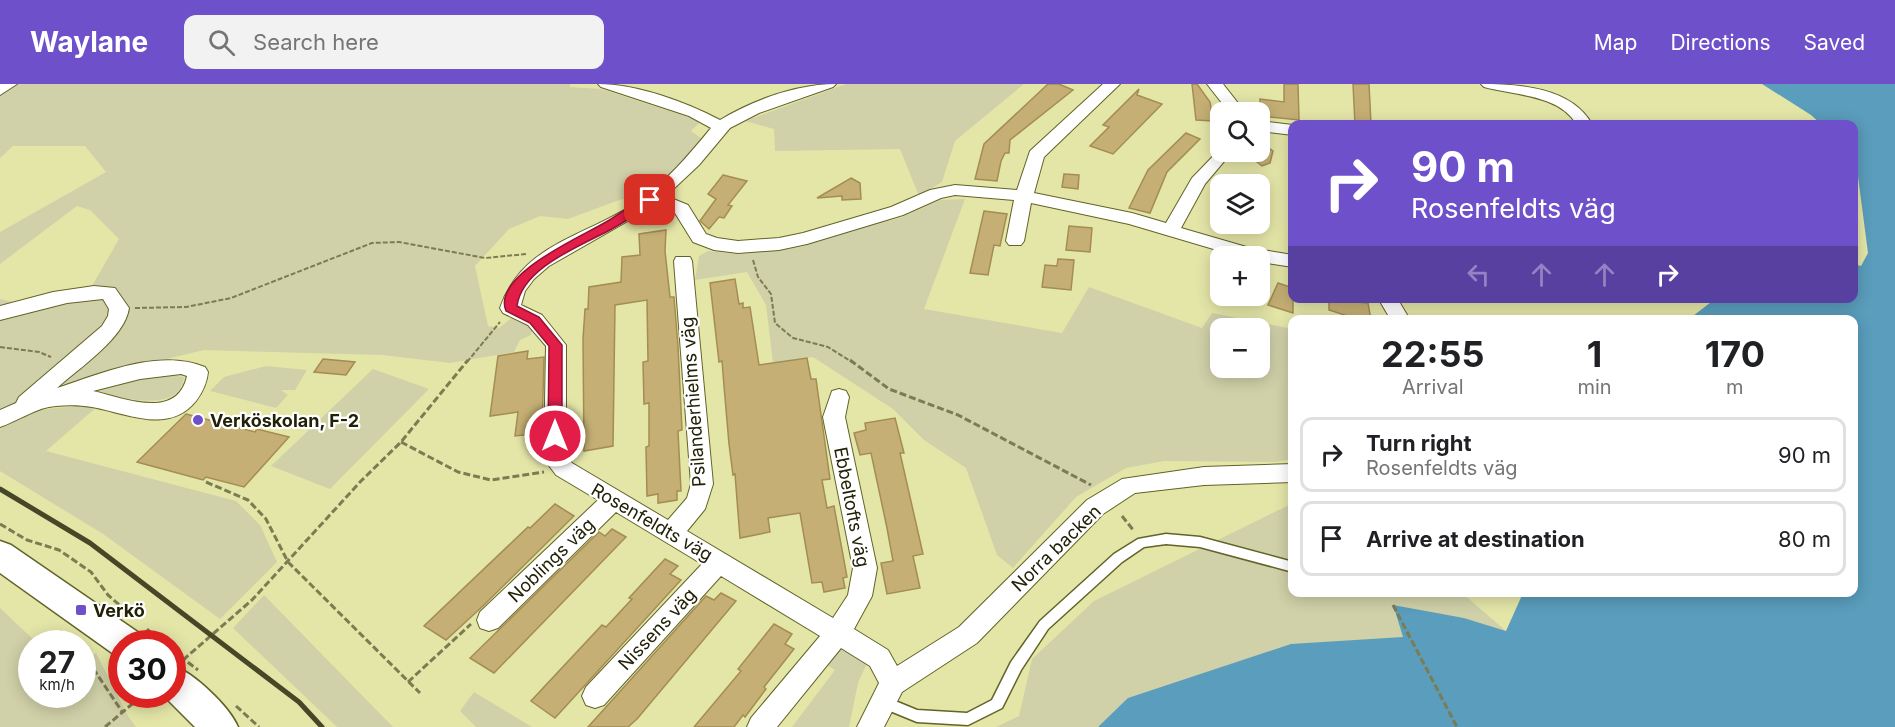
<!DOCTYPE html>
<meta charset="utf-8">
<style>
:root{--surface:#fff;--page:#f2f2f2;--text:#202124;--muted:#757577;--line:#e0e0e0;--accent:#6e51ca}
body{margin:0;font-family:Inter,sans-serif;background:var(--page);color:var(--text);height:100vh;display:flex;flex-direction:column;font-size:22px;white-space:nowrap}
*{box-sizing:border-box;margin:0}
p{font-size:20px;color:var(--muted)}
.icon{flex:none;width:33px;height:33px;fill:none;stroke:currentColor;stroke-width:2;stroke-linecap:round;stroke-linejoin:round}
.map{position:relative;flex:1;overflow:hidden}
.drawer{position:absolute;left:1288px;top:231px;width:570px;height:282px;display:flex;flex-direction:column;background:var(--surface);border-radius:12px;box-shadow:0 3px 15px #0003}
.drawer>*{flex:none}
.guide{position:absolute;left:1288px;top:36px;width:570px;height:183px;border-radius:12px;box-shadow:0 3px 15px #0003;background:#6e51ca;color:#fff;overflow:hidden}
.fabs{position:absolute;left:1210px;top:18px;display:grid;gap:12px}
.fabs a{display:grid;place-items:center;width:60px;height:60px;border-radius:12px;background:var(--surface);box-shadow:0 3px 15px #0003;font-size:30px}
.speed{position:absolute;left:18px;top:546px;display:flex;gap:12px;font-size:30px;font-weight:700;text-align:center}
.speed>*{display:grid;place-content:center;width:78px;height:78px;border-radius:50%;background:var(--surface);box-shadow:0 3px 15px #0003;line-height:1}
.speed small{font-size:15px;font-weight:400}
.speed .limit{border:9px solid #d22;background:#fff;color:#111}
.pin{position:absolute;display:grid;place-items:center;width:51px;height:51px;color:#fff;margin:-26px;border-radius:12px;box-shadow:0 3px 9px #0006}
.me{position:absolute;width:66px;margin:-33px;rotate:0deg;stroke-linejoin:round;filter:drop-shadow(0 0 4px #0008)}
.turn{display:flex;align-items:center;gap:21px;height:126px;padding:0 24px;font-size:27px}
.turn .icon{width:78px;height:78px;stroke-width:2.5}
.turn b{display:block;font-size:42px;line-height:51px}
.lanes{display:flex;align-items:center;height:57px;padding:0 24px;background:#0003;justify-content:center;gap:30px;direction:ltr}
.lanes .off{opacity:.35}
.eta{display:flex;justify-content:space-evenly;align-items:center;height:102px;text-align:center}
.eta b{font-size:36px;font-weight:700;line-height:42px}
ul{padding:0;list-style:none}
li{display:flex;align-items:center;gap:18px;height:75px;margin:0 12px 9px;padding:0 12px;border:3px solid var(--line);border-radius:12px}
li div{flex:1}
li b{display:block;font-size:22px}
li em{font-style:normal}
header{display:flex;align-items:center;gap:36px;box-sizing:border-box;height:84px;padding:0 30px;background:var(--accent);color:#fff}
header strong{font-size:28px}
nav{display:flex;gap:33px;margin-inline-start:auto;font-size:21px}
.search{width:420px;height:54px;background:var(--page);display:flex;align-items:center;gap:15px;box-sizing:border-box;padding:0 21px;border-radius:12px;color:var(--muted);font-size:22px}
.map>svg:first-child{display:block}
</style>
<header>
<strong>Waylane</strong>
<div class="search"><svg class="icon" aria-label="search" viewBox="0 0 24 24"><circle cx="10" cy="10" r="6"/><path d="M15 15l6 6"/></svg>Search here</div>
<nav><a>Map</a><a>Directions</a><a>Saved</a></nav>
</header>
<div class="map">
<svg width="1895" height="643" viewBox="0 0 1895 643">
<rect width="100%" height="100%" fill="#e4e6a8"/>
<!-- green -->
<g fill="#d0d1a8" fill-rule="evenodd">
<path d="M0,0H570V3L601,5L701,37L691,47L701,54L691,71L640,119L622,115L568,135L540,132L509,145L475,182L488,242L499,244L513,233L533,243L531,251L520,256L514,268L450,279L382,271L204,266L137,282L0,327V215L14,218L92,202L119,155L90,126L77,122L0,180V148L106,88L85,62H13L0,74Z"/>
<path d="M846,0H1024L955,57L942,98L919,112L900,65L775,67L774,45L745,37Z"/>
<path d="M965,115L924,225L1062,249L1089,203L1202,244L1212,229L1293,245V375L1275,378L1164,377L1126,384L1076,413L1013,484L997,471L966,384L924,356L893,325L813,273L773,279L766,221L747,188L695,196L699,172L708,167L738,170L801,163L841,148L900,134L940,116ZM1221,244H1260V284H1221Z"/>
<path d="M266,282L307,286L295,306H281L288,311L276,324L210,307L224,293Z"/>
<path d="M373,285L429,305L330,405L271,382Z"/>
<path d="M171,291L184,293C179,331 120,314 96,306L117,298Z"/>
<path d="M98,322L46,367L236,417L260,441L277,478L220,535L103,450L0,387V345C27,322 65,323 98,322Z"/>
<path d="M1293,419V508L1462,509L1506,547L1464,534L1393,522L1403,553L1338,643H996L1019,632L1032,575L1094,517Z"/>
<path d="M264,511L393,643H337L233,544Z"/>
<path d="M0,524L37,559L32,560V610H82L83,577L96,569L128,632L136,643H0Z"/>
<path d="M843,565L867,579L858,599L849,643H792L835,586L820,577L832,566Z"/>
<path d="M474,608L532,643H476L460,627Z"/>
</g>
<!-- water -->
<path fill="#5a9dbc" d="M1762,0H1895V643H1098L1128,614L1291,560L1403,553L1393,521L1464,534L1506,547L1523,509L1854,508V236L1689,235L1715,215L1854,214V180L1861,182L1868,169L1857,85L1854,79V40H1821L1811,31Z"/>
<!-- building -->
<g fill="#c5af74" stroke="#a38d53" stroke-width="1.5">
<path d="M1048,0H1059L1073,6L1010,56L1009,69H1005L1001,77L997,97L975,95L984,60Z"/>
<path d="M1192,0H1197L1210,18L1213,37L1196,36Z"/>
<path d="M1284,0H1298L1299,36L1260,32V15L1284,18Z"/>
<path d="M1353,0H1369L1371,40H1355Z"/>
<path d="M1139,5L1137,11L1162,20L1113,70L1090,62L1109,43L1103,41Z"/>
<path d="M1186,49L1200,55L1167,88L1150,129L1129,124L1148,86Z"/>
<path d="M1266,62L1273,67L1270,79L1262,82L1246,69L1260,68V64Z"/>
<path d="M1064,90L1079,91L1078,105L1062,103Z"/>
<path d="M723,91L747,97L728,121L732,122L724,134L719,133L709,145L700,137L716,115L708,110Z"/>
<path d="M851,94L860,99L861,115L842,116V112L817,114Z"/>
<path d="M984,127L1007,130L1000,162L994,161L988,191L970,189Z"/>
<path d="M1069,142L1092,144L1090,168L1066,166Z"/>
<path d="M666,146L665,167L670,213H674L678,262L682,346L678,347L681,407H677V416L658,419V410L647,412L646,363L649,362V319L644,320L643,278L648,277L647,216L615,221L613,362L584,367L583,255L585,225H588L589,203L621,198L622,173L640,171L639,150Z"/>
<path d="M1058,175L1074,176L1071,206L1042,203L1045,181L1057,182Z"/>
<path d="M735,195L739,220L743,219V224L750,223L759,281L807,274L811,295H816L830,395L822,396L827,424L834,422L847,493L843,494L845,504L824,508L822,498L812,499L800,429L768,434L770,448L740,454L735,390L733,391L729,360L724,302L722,277L719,278L710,199Z"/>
<path d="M1278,199L1293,204V229L1268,221Z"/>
<path d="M1329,214H1357V218L1368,219L1371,236H1360L1329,226Z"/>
<path d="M528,267L527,275L544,273L542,349L515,352L518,328L490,332L498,272Z"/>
<path d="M323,275L355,278L346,291L314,288Z"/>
<path d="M186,330L255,348L257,345L289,353L244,403L206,393L203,396L137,378Z"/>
<path d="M895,334L904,369H900L923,470L913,472L920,504L887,510L881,479L893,477L887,444L871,369L860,371L854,349L866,346L865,339Z"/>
<path d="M555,420L574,432L484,521L446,556L424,542L528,443L530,444Z"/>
<path d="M612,445L626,453L494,589L470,574L599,448L605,452Z"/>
<path d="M665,475L678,482L670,490L681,496L555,634L531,617L602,541L606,543L632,515L629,514Z"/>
<path d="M721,509L736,517L637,635L628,643H588L706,512L714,516Z"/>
<path d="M774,540L792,550L785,560L794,565L764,603L766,605L745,633L743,631L734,643H694L741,587L738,585Z"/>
</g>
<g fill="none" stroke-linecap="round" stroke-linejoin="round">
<defs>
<path id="service" d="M1166,450L1200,453L1293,478V488L1200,463L1166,460L1144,463L1122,478L1048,545L1021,586L1002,624L968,641L917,638L878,622L876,618L878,614L883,612L917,626L967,629L992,616L1011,578L1040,537L1114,470L1138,455Z"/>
<g id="minor">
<path d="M0,0H17L0,11Z"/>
<path d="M598,0C637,0 686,18 720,36C753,16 797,0 836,0L833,3L759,29L730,44L699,81L666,112L688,121L706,150L717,154L738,157L779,154L803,149L891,123L930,106L955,101L1017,106L1030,67L1103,0H1120L1044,73L1034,109L1132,129L1166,139L1192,94L1221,64V68H1232L1205,100L1181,144L1250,164L1293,171V183L1260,178V172H1237L1129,140L1031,119L1024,157L1021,161H1009L1006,157L1014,116L955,111L941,114L903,131L807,160L779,166L738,169L714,166L693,158L675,129L665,123L654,122L549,182L534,195L525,207L521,221L542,231L566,261V372L572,379L668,436L687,414L691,400L674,177L676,173H690L692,177L713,400L705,425L687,447L833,534L848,511L853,484L823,333L832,307L839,305L846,307L849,313L845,333L877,484L872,512L854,545L888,566L897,582L959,543L1087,416L1122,395L1204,383L1293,380V398L1204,401L1135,409L1103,430L977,559L902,608L884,643H857L879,599L870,582L841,564L777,643H747L751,634L820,552L721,492L604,621L595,624L586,621L582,612L586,603L702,480L616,428L498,544L489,547L480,544L477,536L480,528L598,416L556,391L544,375L546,262L528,241L503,229L500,224C522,159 586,153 637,118C666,98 688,72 711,44L689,32L601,3Z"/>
<path d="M1207,0H1223L1245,28H1229Z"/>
<path d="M1481,0C1519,0 1571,3 1592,40H1576C1560,11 1513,11 1484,3Z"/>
<path d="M1260,37L1293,41V51L1260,47Z"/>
<path d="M94,202L115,204L129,224C125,254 79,284 57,304C102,289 160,264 205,283L208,288C207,299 202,309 196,317C169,351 126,329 92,323C80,321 68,321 56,322C37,323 18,337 0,343V326L16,319L19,313L102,242L108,232L109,225L103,215L67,219L0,236V222L53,208ZM181,290L187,292C177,337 124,314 93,307L140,295Z"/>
<path d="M1378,214H1397L1410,236H1391Z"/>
</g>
<g id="secondary">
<path d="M0,457L11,461L139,549L144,560H122V573L115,571L0,489Z"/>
<path d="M172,581C194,589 229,622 238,643H195L162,610H172Z"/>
</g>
</defs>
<!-- service casing -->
<use href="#service" stroke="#626327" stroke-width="3"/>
<!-- minor casing -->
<use href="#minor" stroke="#626327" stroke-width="2"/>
<!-- secondary casing -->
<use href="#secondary" stroke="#626327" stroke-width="3"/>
<!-- path-far1 -->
<g stroke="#7b7c52" stroke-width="2" stroke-dasharray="5 2" stroke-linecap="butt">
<path d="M753,176L758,193L771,210L775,239L793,254L828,263L852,278"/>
<path d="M135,224L186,223L231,214L372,159L399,158L485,174L526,170"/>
<path d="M0,263L39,268L51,273"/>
<path d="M467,278L500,238"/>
</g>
<!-- path -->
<g stroke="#7b7c52" stroke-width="3" stroke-dasharray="7 3" stroke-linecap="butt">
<path d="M850,276L889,305L958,331L1091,401"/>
<path d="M401,358L458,388L491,396L544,388"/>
<path d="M206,398L248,416L266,435L288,478L420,609"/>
<path d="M1122,432L1134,447"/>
<path d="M0,440L27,456L59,466L91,488L108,511L131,531"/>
<path d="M1393,521L1457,643"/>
<path d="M147,545L164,560"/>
<path d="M60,547L74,560"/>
<path d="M82,568L123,629"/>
<path d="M183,576L252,516L361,397L401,358L468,276"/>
<path d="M408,598L471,540"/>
<path d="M236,622L259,643"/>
<path d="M105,643L144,610"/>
</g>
<!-- service -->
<use href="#service" fill="#fff" fill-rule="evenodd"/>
<!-- minor -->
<use href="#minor" fill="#fff" fill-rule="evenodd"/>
<!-- secondary -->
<use href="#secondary" fill="#fff" fill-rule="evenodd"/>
<!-- rail -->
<path stroke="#464727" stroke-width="5" d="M0,405L90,459L299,618L322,643"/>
<!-- path-bridge -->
<path stroke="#7b7c52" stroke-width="3" stroke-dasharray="7 3" stroke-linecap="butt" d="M172,566L198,586"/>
</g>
<!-- route -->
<path fill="#e11d48" stroke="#92132f" stroke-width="1.5" d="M650,113L656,116L654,119C640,128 625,138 610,146C580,162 522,184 517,222L539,233L562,261V352L555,357L550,356L548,352L549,262L530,239L506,227C491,191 583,152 606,138C620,130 635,117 650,113Z"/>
<!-- markers -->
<g fill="#6e51ca" stroke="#fff" stroke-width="2">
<circle cx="198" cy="336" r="6"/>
<rect x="75" y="520" width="12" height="12" rx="3"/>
</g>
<g text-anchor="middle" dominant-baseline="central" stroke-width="4.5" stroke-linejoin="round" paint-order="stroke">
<!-- street labels -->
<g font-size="18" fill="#212108" stroke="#fff">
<text transform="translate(693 318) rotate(-94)">Psilanderhielms väg</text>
<text transform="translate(852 423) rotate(79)">Ebbeltofts väg</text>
<text transform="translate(652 438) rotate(30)">Rosenfeldts väg</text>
<text transform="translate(1056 464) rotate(-44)">Norra backen</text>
<text transform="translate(551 476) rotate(-44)">Noblings väg</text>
<text transform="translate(657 545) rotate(-47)">Nissens väg</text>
</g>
<!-- poi labels -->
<g font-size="18" font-weight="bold" fill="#212108" stroke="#fff" text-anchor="start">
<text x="210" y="336">Verköskolan, F-2</text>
<text x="93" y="526">Verkö</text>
</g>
</g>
</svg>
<div class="fabs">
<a><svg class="icon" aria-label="search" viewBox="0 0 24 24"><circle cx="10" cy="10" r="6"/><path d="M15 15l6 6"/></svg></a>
<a><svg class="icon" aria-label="layers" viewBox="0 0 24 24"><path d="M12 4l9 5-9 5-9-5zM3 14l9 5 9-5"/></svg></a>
<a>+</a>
<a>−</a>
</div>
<div class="speed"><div>27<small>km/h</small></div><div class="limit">30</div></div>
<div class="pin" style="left:650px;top:116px;background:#d93025"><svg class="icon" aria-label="arrive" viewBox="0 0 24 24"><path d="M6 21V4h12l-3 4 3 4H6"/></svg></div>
<svg class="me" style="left:555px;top:352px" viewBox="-20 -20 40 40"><circle r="17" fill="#e11d48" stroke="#fff" stroke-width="3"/><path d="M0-11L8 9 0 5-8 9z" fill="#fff"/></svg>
<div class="guide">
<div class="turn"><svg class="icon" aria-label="right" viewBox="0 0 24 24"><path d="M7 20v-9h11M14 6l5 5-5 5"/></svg><div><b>90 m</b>Rosenfeldts väg</div></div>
<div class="lanes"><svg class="icon off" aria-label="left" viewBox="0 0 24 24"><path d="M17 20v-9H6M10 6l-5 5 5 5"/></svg><svg class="icon off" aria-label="ahead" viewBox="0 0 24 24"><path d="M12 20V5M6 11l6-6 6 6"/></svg><svg class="icon off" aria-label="ahead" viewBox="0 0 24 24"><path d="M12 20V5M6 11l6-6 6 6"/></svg><svg class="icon" aria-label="right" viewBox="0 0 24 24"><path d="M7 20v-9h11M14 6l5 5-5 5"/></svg></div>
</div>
<section class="drawer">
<div class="eta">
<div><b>22:55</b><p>Arrival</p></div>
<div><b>1</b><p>min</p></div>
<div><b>170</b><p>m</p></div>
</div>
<ul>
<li><svg class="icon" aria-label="right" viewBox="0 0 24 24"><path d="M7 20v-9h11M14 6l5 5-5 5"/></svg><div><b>Turn right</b><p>Rosenfeldts väg</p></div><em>90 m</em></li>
<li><svg class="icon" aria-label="arrive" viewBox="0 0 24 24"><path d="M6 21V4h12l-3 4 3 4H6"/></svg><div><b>Arrive at destination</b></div><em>80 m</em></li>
</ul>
</section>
</div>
